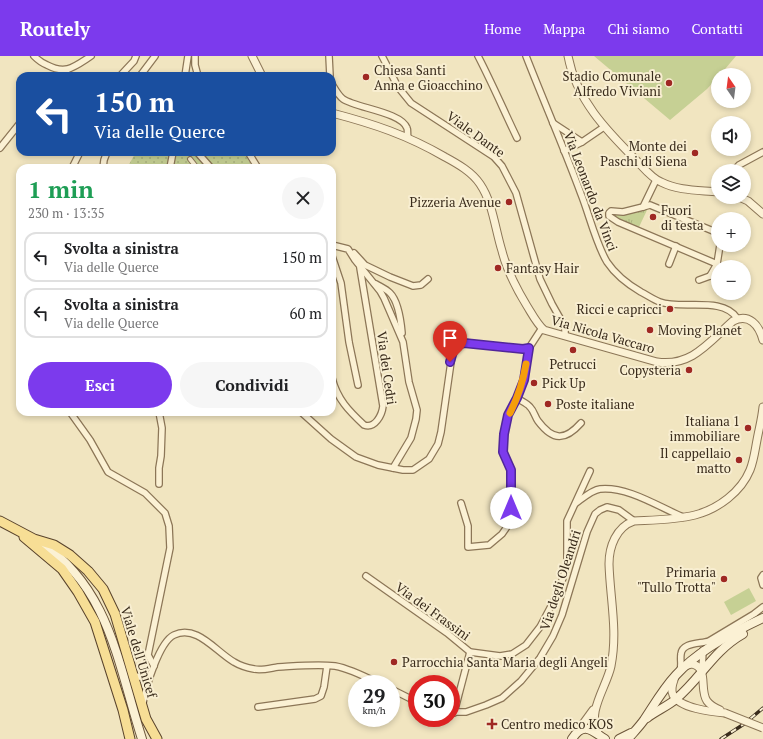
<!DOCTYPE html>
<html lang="it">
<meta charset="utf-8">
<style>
:root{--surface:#fff;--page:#f6f6f6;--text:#202124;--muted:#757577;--line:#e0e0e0;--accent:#7c3aed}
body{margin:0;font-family:"PT Serif",serif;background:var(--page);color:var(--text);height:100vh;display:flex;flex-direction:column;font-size:15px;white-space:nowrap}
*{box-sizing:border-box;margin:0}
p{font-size:13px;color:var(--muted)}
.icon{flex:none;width:22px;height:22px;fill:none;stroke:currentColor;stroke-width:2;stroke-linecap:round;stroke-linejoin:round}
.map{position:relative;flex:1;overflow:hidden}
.drawer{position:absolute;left:16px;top:108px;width:320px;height:252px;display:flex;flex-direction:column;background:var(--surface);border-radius:12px;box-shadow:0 2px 6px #0003}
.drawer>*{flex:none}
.top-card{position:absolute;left:16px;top:16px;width:320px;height:84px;border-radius:12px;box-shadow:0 2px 6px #0003;background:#1a4fa0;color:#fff;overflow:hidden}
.needle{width:26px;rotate:346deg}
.fabs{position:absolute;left:711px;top:12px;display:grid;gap:8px}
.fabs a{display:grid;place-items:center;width:40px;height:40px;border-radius:50%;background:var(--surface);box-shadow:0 2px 6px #0003;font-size:20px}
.speed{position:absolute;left:348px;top:619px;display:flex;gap:8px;font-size:20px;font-weight:700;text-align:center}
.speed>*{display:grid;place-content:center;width:52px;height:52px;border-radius:50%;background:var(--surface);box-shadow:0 2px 6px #0003;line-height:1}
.speed small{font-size:10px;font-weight:400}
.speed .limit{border:6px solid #d22;background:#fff;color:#111}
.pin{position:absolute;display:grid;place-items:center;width:34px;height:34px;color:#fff;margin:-41px -17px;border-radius:50% 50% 50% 0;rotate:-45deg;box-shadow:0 0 4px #0007}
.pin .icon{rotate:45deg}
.me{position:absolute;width:44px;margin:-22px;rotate:0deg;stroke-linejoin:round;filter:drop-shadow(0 0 3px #0008)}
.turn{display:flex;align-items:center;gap:14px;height:84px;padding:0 12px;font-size:18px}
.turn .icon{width:52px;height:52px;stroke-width:2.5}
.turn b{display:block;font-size:28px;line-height:34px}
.round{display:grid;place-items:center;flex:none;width:42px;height:42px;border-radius:21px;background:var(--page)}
.headline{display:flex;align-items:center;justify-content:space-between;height:68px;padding:0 12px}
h1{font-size:24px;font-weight:700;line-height:30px;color:#1e9e55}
.primary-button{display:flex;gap:8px;margin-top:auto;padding:8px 12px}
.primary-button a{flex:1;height:46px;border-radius:24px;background:var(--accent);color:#fff;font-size:16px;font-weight:700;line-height:46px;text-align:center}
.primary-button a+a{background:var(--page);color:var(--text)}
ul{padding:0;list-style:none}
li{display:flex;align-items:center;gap:12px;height:50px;margin:0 8px 6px;padding:0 4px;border:2px solid var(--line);border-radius:12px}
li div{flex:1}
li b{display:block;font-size:15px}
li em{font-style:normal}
header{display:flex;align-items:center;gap:24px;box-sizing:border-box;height:56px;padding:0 20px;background:var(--accent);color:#fff}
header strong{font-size:19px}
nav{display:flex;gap:22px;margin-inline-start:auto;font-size:14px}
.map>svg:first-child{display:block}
</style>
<header>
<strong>Routely</strong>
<nav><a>Home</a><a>Mappa</a><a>Chi siamo</a><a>Contatti</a></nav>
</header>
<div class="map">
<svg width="763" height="683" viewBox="0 0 763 683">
<defs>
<pattern id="grass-tufts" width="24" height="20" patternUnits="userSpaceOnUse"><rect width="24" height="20" fill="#c6d094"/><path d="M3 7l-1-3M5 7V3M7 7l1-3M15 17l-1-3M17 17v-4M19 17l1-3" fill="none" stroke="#abb37f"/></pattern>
<pattern id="park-dots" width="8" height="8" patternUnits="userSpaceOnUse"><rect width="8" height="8" fill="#c6d094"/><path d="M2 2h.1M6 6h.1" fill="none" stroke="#abb37f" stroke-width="1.8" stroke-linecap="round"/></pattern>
</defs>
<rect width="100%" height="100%" fill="#f1e5c0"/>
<!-- grass -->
<path fill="url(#grass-tufts)" d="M648,152L639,171L621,165L614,160L613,158L614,157Z"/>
<!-- park -->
<path fill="url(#park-dots)" d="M136,96H244L253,112H127Z"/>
<!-- pitch -->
<g fill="#c6d094">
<path d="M594,0H736L720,19H718V21L707,33L670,64Z"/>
<path d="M749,532L756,545L731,559L724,546Z"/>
</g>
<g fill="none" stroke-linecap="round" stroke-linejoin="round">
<defs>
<path id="pedestrian" d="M190,103L197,112"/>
<g id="minor">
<path d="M34,0C38,4 42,7 47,9C66,19 74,11 91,0"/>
<path d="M195,0V9L198,20"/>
<path d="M329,0L330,20"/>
<path d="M382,0L398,31L411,47L494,101L502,110L516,137L540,223L552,248L565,271V280"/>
<path d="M478,0C492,27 504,55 517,82"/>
<path d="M526,0C544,46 564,92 581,138C589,158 596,188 607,206C615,218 629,229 641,236C647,239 654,244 660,246C683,254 722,240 737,262"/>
<path d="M61,20L67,14"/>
<path d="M120,20L134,5L136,0"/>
<path d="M140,20L155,0"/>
<path d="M185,20L188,0"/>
<path d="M332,28C335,33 338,39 343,43C356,52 401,56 407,72C408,74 407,78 408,81"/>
<path d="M553,67L582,86L564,95"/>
<path d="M582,86L604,71"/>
<path d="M0,92L20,67"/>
<path d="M197,96L211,112"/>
<path d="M248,96L258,112"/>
<path d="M72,112L80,96"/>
<path d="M103,112L104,104L107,96"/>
<path d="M170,112L173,96"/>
<path d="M733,115L739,109L763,96"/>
<path d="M656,124L643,151L623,156L611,155L609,157V160L618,166L717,208"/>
<path d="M643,151L650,149L718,177"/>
<path d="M332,189L348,193L355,204L380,235L384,242L403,286L409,326L417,354L416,363L411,382L393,412"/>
<path d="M354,197L365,209L390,221L413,230L421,229L428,223"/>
<path d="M332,200L341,227L349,286L358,329"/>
<path d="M669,208L676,190"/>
<path d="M718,220H710L717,208L720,189"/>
<path d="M699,224L710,220"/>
<path d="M376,228C381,231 386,233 390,237C398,245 401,266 402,277"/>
<path d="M332,322C337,343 349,355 364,369C375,373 382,359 383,350L360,212"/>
<path d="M517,342C521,345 527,347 530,351C534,355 535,361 538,365C553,385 565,385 581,367"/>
<path d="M70,356L90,384L108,416L145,437L165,457L169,470L170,492L148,599L154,610"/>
<path d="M301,356L331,383L356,401L378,409L403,414H413L429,403L438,388L441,376L452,299L457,290L464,287L523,293L529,292L542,272"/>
<path d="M159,428V412L161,400L162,372L159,356"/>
<path d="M461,447L468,470V491L489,489L502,478L511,465V414L503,396L504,378L508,359L517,342L524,324L529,292"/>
<path d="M576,447C583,442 592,434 600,433C627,430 659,451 683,461"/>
<path d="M763,519L761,522L763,529"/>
<path d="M366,520L447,577L470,596L500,600L512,598L526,589L540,571L559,535L567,508V465L590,415"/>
<path d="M680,614C682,609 680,604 681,598C682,586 701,588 709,585L754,558L763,551"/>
<path d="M702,616L703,594"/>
<path d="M132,619L139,621L149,622"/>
<path d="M391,633L417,646"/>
<path d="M143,647C146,631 159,586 174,579C197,568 216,596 234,606C239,609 248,612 254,613C261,615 271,612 278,611C297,610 317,608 335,610C351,613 366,621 380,628"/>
<path d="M258,651L315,643L321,640L324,631L327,610"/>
<path d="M451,656H466L486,649L502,642L521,625L540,602L553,580L562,559L587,476L595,458L600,454L607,451L619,454L634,465"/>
<path d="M454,657L470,596"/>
</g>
<g id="tertiary">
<path d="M252,0L262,20"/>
<path d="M568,0C576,43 606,74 636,104C643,111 651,122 661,126C679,135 699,134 718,136"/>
<path d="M332,57C374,68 407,79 445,101C458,108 472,116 480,128C493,147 495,173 502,195C507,215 516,232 527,250C532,258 537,268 544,274L657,306C692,311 709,286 733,265C749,257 759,269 763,284"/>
<path d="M739,141L748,145L763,158"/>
<path d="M685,610L692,608C709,611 699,634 707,645C710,649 715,652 720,654"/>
<path d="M675,621C673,627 670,633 673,639C679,652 712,656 725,657"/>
<path d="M577,676L593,654"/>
<path d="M598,677C586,657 607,630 611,610C618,575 610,542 609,508C609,491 616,471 634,465C654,464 675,464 695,459C718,453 741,436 750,414C754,404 755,394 757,384C759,373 762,362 763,351"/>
</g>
<g id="secondary">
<path d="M40,486C110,532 118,609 142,683"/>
<path d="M647,662C656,655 668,650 676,643C701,622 713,595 743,578"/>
<path d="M572,683C584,664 593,676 605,683"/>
<path d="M619,683L631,677"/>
<path d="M628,683C633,677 639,671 644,664C654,649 663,633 676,619C697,596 735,575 763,562"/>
</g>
<g id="primary">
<path d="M0,465L34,483L54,489L70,499L88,515L103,533L115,558L146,663L157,683"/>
<path d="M24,481L62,513L78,536L95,566L123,654L130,683"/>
</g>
</defs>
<!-- pedestrian casing -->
<use href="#pedestrian" stroke="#8c7657" stroke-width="6"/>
<!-- minor casing -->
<use href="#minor" stroke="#8c7657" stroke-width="8"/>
<!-- tertiary casing -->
<use href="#tertiary" stroke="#8c7657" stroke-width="9"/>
<!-- secondary casing -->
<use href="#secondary" stroke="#6d563a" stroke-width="10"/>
<!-- primary casing -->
<use href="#primary" stroke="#59432c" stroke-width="11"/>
<!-- pedestrian -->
<use href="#pedestrian" stroke="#fbf1d4" stroke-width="4"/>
<!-- minor -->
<use href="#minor" stroke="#fbf1d4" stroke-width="5.5"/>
<!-- tertiary -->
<use href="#tertiary" stroke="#fbf1d4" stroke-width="7"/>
<!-- secondary -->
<use href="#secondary" stroke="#fbf1d4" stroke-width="8"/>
<!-- primary -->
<use href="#primary" stroke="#f7de95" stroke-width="9"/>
<defs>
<path id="rail" d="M721,683L744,668L763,652"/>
</defs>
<!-- rail casing -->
<use href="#rail" stroke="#3a2c1c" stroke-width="3.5"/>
<!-- rail -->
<use href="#rail" stroke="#f8eed1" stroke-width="2" stroke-dasharray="6" stroke-linecap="butt"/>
<defs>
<path id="tertiary-bridge" d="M725,657L763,672"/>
</defs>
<!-- tertiary-bridge casing -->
<use href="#tertiary-bridge" stroke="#8c7657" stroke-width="9" stroke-linecap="butt"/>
<!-- tertiary-bridge -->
<use href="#tertiary-bridge" stroke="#fbf1d4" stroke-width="7"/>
</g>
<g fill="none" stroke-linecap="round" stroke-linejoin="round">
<defs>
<path id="route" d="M450,306C453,296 453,290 464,287L523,293L529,292L524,324L517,342L508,359L504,378L503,396L511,414V452"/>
</defs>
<!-- route casing -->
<use href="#route" stroke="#51269a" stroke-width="10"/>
<!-- route -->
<use href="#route" stroke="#7c3aed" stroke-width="7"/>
<!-- slow -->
<path stroke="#f59e0b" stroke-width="7" d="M510,357C518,341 523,326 526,308"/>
</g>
<!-- markers -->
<g fill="#9f2823" stroke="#f8eed1" stroke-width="1.5">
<circle cx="366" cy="21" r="4"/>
<circle cx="669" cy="27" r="4"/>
<circle cx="695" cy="97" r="4"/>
<circle cx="509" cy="146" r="4"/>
<circle cx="653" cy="161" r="4"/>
<circle cx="498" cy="212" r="4"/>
<circle cx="670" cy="253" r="4"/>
<circle cx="650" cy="274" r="4"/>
<circle cx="573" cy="294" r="4"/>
<circle cx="689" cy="314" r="4"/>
<circle cx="534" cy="327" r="4"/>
<circle cx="548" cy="348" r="4"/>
<circle cx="748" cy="372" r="4"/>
<circle cx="739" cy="404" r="4"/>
<circle cx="724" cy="523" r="4"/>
<circle cx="394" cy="606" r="4"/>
<path d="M490 662h4v4h4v4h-4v4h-4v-4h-4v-4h4z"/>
</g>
<g text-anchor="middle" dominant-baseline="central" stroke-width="4" stroke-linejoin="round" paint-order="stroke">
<!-- poi labels -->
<g font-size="13" fill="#3a2c1c" stroke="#f8eed1" text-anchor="start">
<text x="374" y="14">Chiesa Santi<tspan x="374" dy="15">Anna e Gioacchino</tspan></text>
<text x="661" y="20" text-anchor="end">Stadio Comunale<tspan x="661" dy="15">Alfredo Viviani</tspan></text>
<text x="687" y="90" text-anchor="end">Monte dei<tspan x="687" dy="15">Paschi di Siena</tspan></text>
<text x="501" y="146" text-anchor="end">Pizzeria Avenue</text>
<text x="661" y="154">Fuori<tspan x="661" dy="15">di testa</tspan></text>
<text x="506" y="212">Fantasy Hair</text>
<text x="662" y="253" text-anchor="end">Ricci e capricci</text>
<text x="658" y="274">Moving Planet</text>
<text x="573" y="308" text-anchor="middle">Petrucci</text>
<text x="681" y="314" text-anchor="end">Copysteria</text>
<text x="542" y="327">Pick Up</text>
<text x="556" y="348">Poste italiane</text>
<text x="740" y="365" text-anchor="end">Italiana 1<tspan x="740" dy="15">immobiliare</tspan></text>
<text x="731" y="397" text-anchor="end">Il cappellaio<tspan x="731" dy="15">matto</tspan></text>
<text x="716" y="516" text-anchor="end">Primaria<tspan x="716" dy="15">"Tullo Trotta"</tspan></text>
<text x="402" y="606">Parrocchia Santa Maria degli Angeli</text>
<text x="501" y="668">Centro medico KOS</text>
</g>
<!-- street labels -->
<g font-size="13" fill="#3a2c1c" stroke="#f8eed1">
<text transform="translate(476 78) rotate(36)">Viale Dante</text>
<text transform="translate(591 135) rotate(69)">Via Leonardo da Vinci</text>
<text transform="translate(603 278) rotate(16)">Via Nicola Vaccaro</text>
<text transform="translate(387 312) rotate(82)">Via dei Cedri</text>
<text transform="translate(560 524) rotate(-72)">Via degli Oleandri</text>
<text transform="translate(433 555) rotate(36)">Via dei Frassini</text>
<text transform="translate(139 596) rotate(73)">Viale dell'Unicef</text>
</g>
</g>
</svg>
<div class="fabs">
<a><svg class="needle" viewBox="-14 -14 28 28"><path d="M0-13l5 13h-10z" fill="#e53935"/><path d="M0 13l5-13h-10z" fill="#757577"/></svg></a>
<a><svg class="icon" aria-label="sound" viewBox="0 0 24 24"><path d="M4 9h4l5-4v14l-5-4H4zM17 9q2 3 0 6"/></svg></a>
<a><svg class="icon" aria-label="layers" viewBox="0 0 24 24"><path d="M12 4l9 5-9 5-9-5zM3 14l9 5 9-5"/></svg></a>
<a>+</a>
<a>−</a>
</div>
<div class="speed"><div>29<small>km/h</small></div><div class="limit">30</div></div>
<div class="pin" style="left:450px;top:306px;background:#d93025"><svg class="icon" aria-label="arrive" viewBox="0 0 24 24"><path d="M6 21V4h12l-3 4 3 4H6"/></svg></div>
<svg class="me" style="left:511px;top:452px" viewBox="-20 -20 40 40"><circle r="19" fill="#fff"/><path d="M0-13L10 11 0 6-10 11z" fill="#7c3aed"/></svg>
<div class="top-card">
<div class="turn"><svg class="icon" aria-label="left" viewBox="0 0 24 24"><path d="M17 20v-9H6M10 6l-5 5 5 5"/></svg><div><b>150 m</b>Via delle Querce</div></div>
</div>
<section class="drawer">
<div class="headline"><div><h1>1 min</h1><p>230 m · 13:35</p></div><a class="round"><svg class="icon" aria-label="close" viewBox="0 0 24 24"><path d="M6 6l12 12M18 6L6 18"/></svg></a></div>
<ul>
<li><svg class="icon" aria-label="left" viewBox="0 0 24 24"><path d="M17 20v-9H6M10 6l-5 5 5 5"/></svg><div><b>Svolta a sinistra</b><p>Via delle Querce</p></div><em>150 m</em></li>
<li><svg class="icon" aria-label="left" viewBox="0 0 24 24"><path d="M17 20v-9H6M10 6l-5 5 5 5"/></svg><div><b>Svolta a sinistra</b><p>Via delle Querce</p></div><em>60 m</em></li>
</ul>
<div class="primary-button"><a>Esci</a><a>Condividi</a></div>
</section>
</div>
